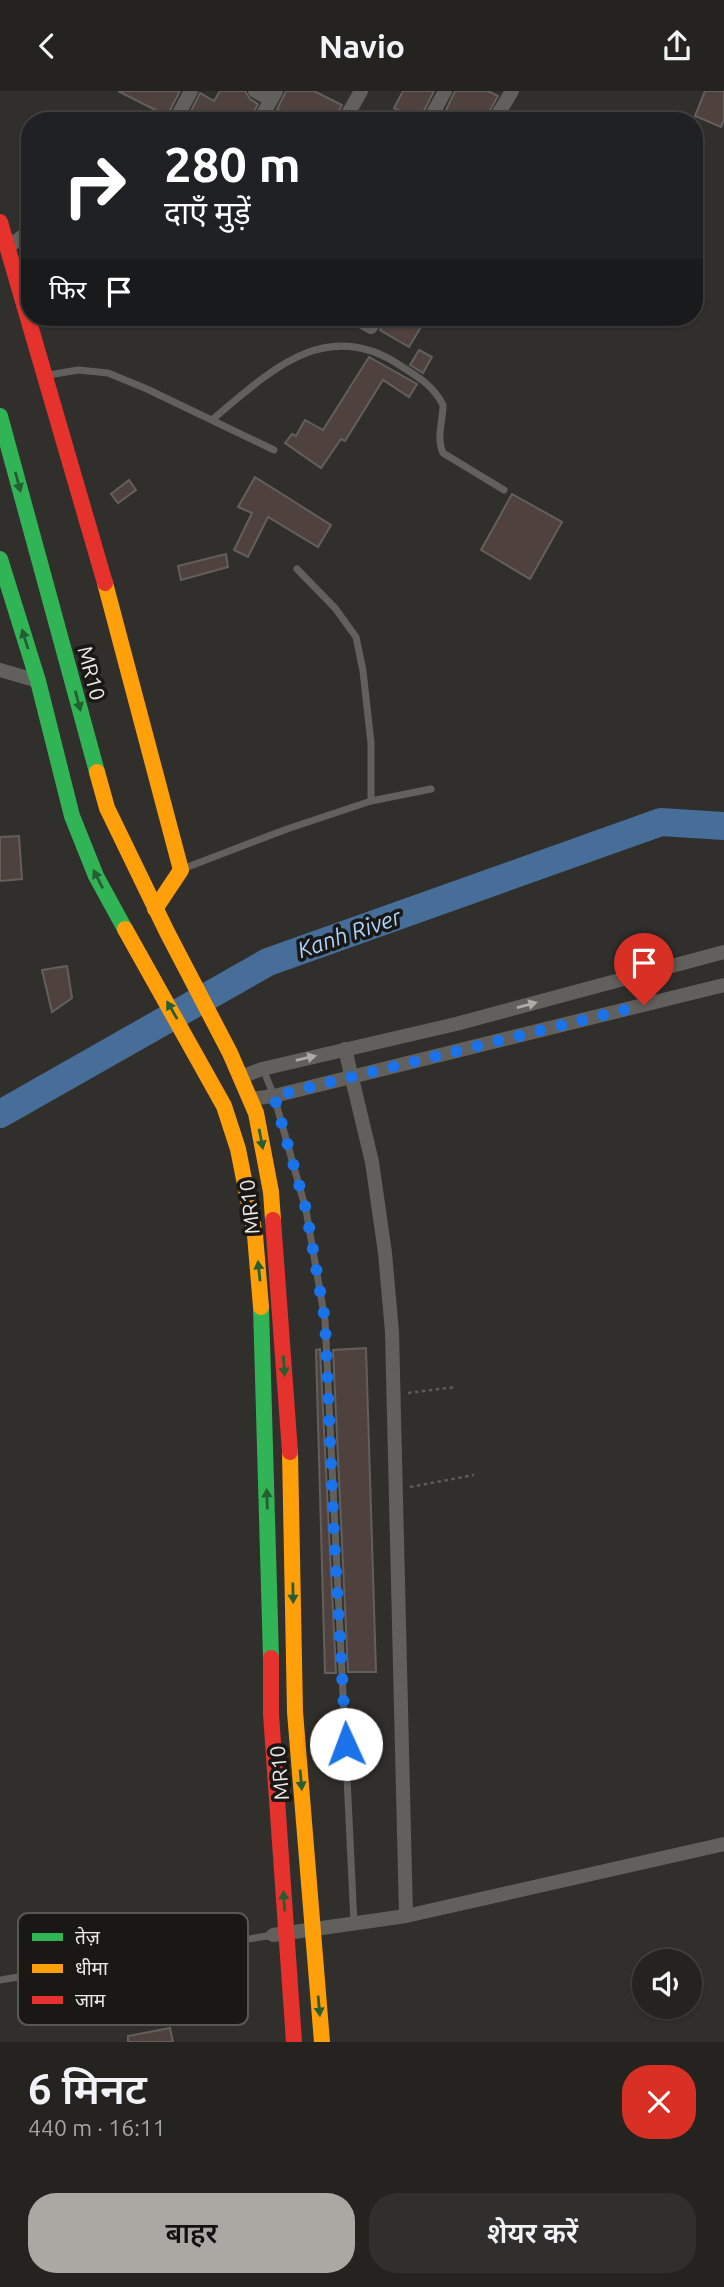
<!DOCTYPE html>
<html lang="hi">
<meta charset="utf-8">
<style>
:root{--surface:#252320;--page:#312f2d;--text:#f1f3f6;--muted:#a3a4a5;--line:#42403e;--accent:#aba8a3}
body{margin:0;font-family:Ubuntu,"Noto Sans Devanagari",sans-serif;background:var(--page);color:var(--text);height:100vh;display:flex;flex-direction:column;font-size:26px;white-space:nowrap}
*{box-sizing:border-box;margin:0}
p{font-size:23px;color:var(--muted)}
.icon{flex:none;width:38px;height:38px;fill:none;stroke:currentColor;stroke-width:2;stroke-linecap:round;stroke-linejoin:round}
.map{position:relative;height:1951px;overflow:hidden}
.sheet{display:flex;flex-direction:column;background:var(--surface);flex:1}
.sheet>*{flex:none}
.guide{position:absolute;left:21px;top:21px;width:682px;height:214px;border-radius:28px;box-shadow:0 2px 5px #0004,0 0 0 2px var(--line);background:#202124;color:#fff;overflow:hidden}
.buttons{position:absolute;left:632px;top:1858px;display:grid;gap:14px}
.buttons a{display:grid;place-items:center;width:70px;height:70px;border-radius:50%;background:var(--surface);box-shadow:0 2px 5px #0004,0 0 0 2px var(--line);font-size:35px}
.pin{position:absolute;display:grid;place-items:center;width:60px;height:60px;color:#fff;margin:-72px -30px;border-radius:50% 50% 50% 0;rotate:-45deg;box-shadow:0 0 7px #0007}
.pin .icon{rotate:45deg}
.me{position:absolute;width:77px;margin:-38px;rotate:358deg;stroke-linejoin:round;filter:drop-shadow(0 0 5px #0008)}
.turn{display:flex;align-items:center;gap:24px;height:147px;padding:0 28px;font-size:32px}
.turn .icon{width:91px;height:91px;stroke-width:2.5}
.turn b{display:block;font-size:49px;line-height:60px}
.then{display:flex;align-items:center;height:66px;padding:0 28px;background:#0003;gap:14px;font-size:26px}
.round{display:grid;place-items:center;flex:none;width:74px;height:74px;border-radius:28px;background:var(--page)}
.headline{display:flex;align-items:center;justify-content:space-between;height:119px;padding:0 28px}
h1{font-size:42px;font-weight:600;line-height:52px}
.button{display:flex;gap:14px;margin-top:auto;padding:14px 28px}
.button a{flex:1;height:80px;border-radius:28px;background:var(--accent);color:#111;font-size:28px;font-weight:600;line-height:80px;text-align:center}
.button a+a{background:var(--page);color:var(--text)}
header{display:flex;justify-content:space-between;align-items:center;height:91px;padding:0 28px;background:var(--surface);font-size:32px;font-weight:600}
.map>svg:first-child{display:block}
</style>
<header><svg class="icon" aria-label="back" viewBox="0 0 24 24"><path d="M15 5l-7 7 7 7"/></svg>Navio<svg class="icon" aria-label="share" viewBox="0 0 24 24"><path d="M12 15V3M7 8l5-5 5 5M5 13v7h14v-7"/></svg></header>
<div class="map">
<svg width="724" height="1951" viewBox="0 0 724 1951">
<rect width="100%" height="100%" fill="#312f2b"/>
<g fill="none" stroke-linecap="round" stroke-linejoin="round">
<!-- river -->
<path stroke="#476e98" stroke-width="28" d="M0,1023L268,871L661,731L724,735"/>
</g>
<!-- building -->
<g fill="#4f423e" stroke="#625f5d" stroke-width="2">
<path d="M118,0H180L167,25Z"/>
<path d="M220,0H245L250,8L258,13L249,30H199L189,24L200,2L214,10Z"/>
<path d="M286,0H314L342,14L334,30H298L277,18Z"/>
<path d="M403,0H434L419,30L394,17Z"/>
<path d="M455,0H488L498,5L484,30H464L446,19Z"/>
<path d="M705,0H724V29L721,36L695,25Z"/>
<path d="M387,226H427L409,256L380,239Z"/>
<path d="M419,259L432,266L423,282L410,274Z"/>
<path d="M369,266L417,293L409,306L383,289L345,350L341,348L321,377L285,352L292,343L296,345L305,329L323,339Z"/>
<path d="M255,386L331,434L318,456L268,426L248,466L234,459L252,422L238,416Z"/>
<path d="M129,389L136,399L118,412L111,403Z"/>
<path d="M512,403L562,431L530,488L481,459Z"/>
<path d="M226,463L228,476L181,489L178,475Z"/>
<path d="M19,745L22,788L0,790V746Z"/>
<path d="M67,875L72,907L52,921L42,879Z"/>
<path d="M366,1257L376,1581H348L333,1259Z"/>
<path d="M320,1258L336,1582H325L316,1259Z"/>
<path d="M170,1937L173,1951H128V1945Z"/>
</g>
<g fill="none" stroke-linecap="round" stroke-linejoin="round">
<!-- path -->
<g stroke="#5e5c5a" stroke-width="2.5" stroke-dasharray="3.5 3.5" stroke-linecap="butt">
<path d="M408,1302L455,1296"/>
<path d="M410,1396L474,1384"/>
</g>
<!-- lane -->
<g stroke="#62605d" stroke-width="7">
<path d="M49,284L78,279L108,282L147,298L274,359"/>
<path d="M213,328C269,281 326,224 401,275C418,286 434,295 443,314C443,331 436,346 443,362L504,399"/>
<path d="M297,478L335,517L356,546L363,580L371,652V710"/>
<path d="M185,777L287,738L371,710L431,698"/>
<path d="M263,978L274,1005L306,1119L325,1229L354,1832"/>
<path d="M0,1889L273,1844"/>
</g>
<!-- street -->
<g stroke="#62605d" stroke-width="14">
<path d="M255,0L271,9"/>
<path d="M175,30L191,0"/>
<path d="M259,30L276,0"/>
<path d="M344,30L361,0"/>
<path d="M429,30L445,0"/>
<path d="M494,30L512,0"/>
<path d="M8,156L30,140"/>
<path d="M353,226L371,236L377,226"/>
<path d="M0,579L38,590"/>
<path d="M345,958L372,1071L385,1162L392,1241L406,1825"/>
<path d="M241,986L262,978L456,933L724,861"/>
<path d="M250,1008L274,1005L724,894"/>
<path d="M273,1844L406,1825L724,1753"/>
</g>
<!-- fast -->
<g stroke="#30b455" stroke-width="16">
<path d="M0,325L97,681"/>
<path d="M0,468L38,590L72,725L96,785L125,838"/>
<path d="M261,1216L271,1567"/>
</g>
<!-- slow -->
<g stroke="#ff9f0a" stroke-width="16">
<path d="M105,492L181,779L155,818"/>
<path d="M97,681L107,717L167,841L230,962L256,1022L271,1101L273,1129"/>
<path d="M125,838L224,1015L238,1058L255,1144L261,1216"/>
<path d="M290,1361L295,1621L322,1951"/>
</g>
<!-- jam -->
<g stroke="#e5322d" stroke-width="16">
<path d="M0,131L105,492"/>
<path d="M273,1129L290,1361"/>
<path d="M271,1567V1623L294,1951"/>
</g>
</g>
<!-- one-way arrows -->
<defs><path id="oneway-solid" d="M-6-.8H1V-3.2L6.5 0L1 3.2V.8H-6Z" transform="scale(1.75)"/></defs>
<g fill="#245e32">
<use href="#oneway-solid" transform="translate(18 391) rotate(75)"/>
<use href="#oneway-solid" transform="translate(25 548) rotate(-107)"/>
<use href="#oneway-solid" transform="translate(78 610) rotate(75)"/>
<use href="#oneway-solid" transform="translate(98 788) rotate(-117)"/>
<use href="#oneway-solid" transform="translate(172 919) rotate(-120)"/>
<use href="#oneway-solid" transform="translate(261 1048) rotate(79)"/>
<use href="#oneway-solid" transform="translate(259 1180) rotate(-96)"/>
<use href="#oneway-solid" transform="translate(284 1275) rotate(86)"/>
<use href="#oneway-solid" transform="translate(267 1408) rotate(-92)"/>
<use href="#oneway-solid" transform="translate(293 1502) rotate(89)"/>
<use href="#oneway-solid" transform="translate(301 1689) rotate(85)"/>
<use href="#oneway-solid" transform="translate(284 1810) rotate(-94)"/>
<use href="#oneway-solid" transform="translate(319 1915) rotate(85)"/>
</g>
<g fill="#aeaba7">
<use href="#oneway-solid" transform="translate(527 914) rotate(-15)"/>
<use href="#oneway-solid" transform="translate(306 967) rotate(-13)"/>
</g>
<g fill="none" stroke-linecap="round" stroke-linejoin="round">
<!-- route -->
<path stroke="#1a73e8" stroke-width="12" stroke-dasharray="0 21.6" d="M346,1653L334,1444L325,1229L306,1118L274,1005L644,914"/>
</g>
<g text-anchor="middle" dominant-baseline="central" stroke-width="7" stroke-linejoin="round" paint-order="stroke">
<!-- street labels -->
<g font-size="21" fill="#ece9e4" stroke="#1a1815">
<text transform="translate(92 582) rotate(75)">MR10</text>
<text transform="translate(249 1116) rotate(-96)">MR10</text>
<text transform="translate(279 1682) rotate(-95)">MR10</text>
</g>
<!-- water labels -->
<g font-size="23" font-style="italic" fill="#acd1fb" stroke="#1a1815">
<text transform="translate(349 842) rotate(-19)">Kanh River</text>
</g>
</g>
<!-- legend -->
<rect x="18" y="1822" width="230" height="112" rx="10" fill="#1a1815" stroke="#595753" stroke-width="2"/>
<rect x="32" y="1842" width="31" height="8" fill="#30b455"/>
<rect x="32" y="1873" width="31" height="9" fill="#ff9f0a"/>
<rect x="32" y="1905" width="31" height="8" fill="#e5322d"/>
<g font-size="19" fill="#ece9e4">
<text x="75" y="1853">तेज़</text>
<text x="75" y="1884">धीमा</text>
<text x="75" y="1916">जाम</text>
</g>
</svg>
<div class="buttons">
<a><svg class="icon" aria-label="sound" viewBox="0 0 24 24"><path d="M4 9h4l5-4v14l-5-4H4zM17 9q2 3 0 6"/></svg></a>
</div>
<div class="pin" style="left:644px;top:914px;background:#d93025"><svg class="icon" aria-label="arrive" viewBox="0 0 24 24"><path d="M6 21V4h12l-3 4 3 4H6"/></svg></div>
<svg class="me" style="left:346px;top:1653px" viewBox="-20 -20 40 40"><circle r="19" fill="#fff"/><path d="M0-13L10 11 0 6-10 11z" fill="#1a73e8"/></svg>
<div class="guide">
<div class="turn"><svg class="icon" aria-label="right" viewBox="0 0 24 24"><path d="M7 20v-9h11M14 6l5 5-5 5"/></svg><div><b>280 m</b>दाएँ मुड़ें</div></div>
<div class="then">फिर<svg class="icon" aria-label="arrive" viewBox="0 0 24 24"><path d="M6 21V4h12l-3 4 3 4H6"/></svg></div>
</div>
</div>
<section class="sheet">
<div class="headline"><div><h1>6 मिनट</h1><p>440 m · 16:11</p></div><a class="round" style="background:#d93025;color:#fff"><svg class="icon" aria-label="close" viewBox="0 0 24 24"><path d="M6 6l12 12M18 6L6 18"/></svg></a></div>
<div class="button"><a>बाहर</a><a>शेयर करें</a></div>
</section>
